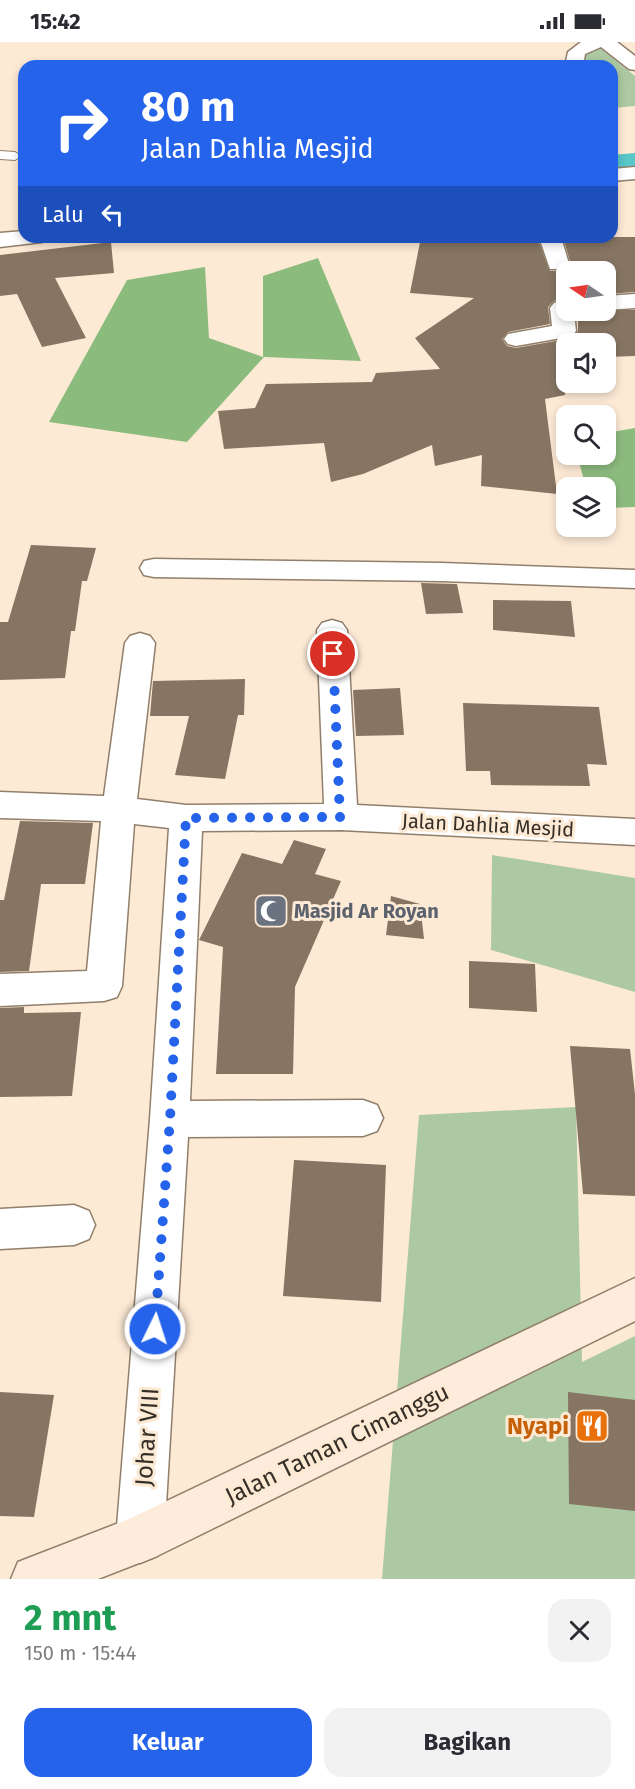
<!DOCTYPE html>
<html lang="id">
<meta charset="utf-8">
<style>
:root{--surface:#fff;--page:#f2f2f3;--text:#2b2b33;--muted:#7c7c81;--accent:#2563eb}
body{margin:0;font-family:"Fira Sans",sans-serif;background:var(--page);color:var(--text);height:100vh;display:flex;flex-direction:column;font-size:22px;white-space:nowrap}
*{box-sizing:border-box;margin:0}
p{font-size:20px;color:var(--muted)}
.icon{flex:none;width:33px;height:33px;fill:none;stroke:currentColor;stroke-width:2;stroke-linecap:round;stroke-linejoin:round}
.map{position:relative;height:1537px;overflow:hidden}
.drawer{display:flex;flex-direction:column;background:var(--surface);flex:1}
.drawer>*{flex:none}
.guide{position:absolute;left:18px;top:18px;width:600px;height:183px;border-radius:18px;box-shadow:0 3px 9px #0003;background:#2563eb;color:#fff;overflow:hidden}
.needle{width:39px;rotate:283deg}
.fabs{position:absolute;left:556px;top:219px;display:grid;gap:12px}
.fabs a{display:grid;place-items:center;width:60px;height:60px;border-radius:12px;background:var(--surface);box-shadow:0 3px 9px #0003;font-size:30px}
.pin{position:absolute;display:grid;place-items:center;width:51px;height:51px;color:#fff;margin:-26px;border:3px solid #fff;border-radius:50%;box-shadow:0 2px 6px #0007}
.me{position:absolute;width:66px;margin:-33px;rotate:4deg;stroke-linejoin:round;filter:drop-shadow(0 0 4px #0008)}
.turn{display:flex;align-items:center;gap:21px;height:126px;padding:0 24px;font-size:27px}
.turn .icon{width:78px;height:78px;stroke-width:2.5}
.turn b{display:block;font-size:42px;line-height:51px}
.then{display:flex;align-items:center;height:57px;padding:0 24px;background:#0003;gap:12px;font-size:22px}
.round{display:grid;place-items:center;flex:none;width:63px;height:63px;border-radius:18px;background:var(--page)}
.summary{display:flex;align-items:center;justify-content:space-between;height:102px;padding:0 24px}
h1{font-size:36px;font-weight:700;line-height:45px;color:#1e9e55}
.action{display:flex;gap:12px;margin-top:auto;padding:12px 24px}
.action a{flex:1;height:69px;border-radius:18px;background:var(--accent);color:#fff;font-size:24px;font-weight:700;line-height:69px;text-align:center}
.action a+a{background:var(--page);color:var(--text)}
.status{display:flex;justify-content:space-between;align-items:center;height:42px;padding:0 30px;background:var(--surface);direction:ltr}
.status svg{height:16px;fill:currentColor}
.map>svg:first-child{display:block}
</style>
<div class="status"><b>15:42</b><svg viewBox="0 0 49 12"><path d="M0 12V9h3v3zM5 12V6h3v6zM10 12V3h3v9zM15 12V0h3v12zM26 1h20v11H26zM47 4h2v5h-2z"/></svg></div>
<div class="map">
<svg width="635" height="1537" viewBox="0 0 635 1537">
<rect width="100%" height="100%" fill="#fdead5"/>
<!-- green -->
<g fill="#acc9a3">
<path d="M600,6L635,34V64L612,66V24H583L585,8Z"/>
<path d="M492,813L635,836V950L491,908Z"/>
<path d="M576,1065L582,1320L635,1294V1537H382L419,1073Z"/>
</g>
<!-- forest -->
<g fill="#8cbb7e">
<path d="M318,216L361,319L264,315L187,400L49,380L127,238L205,225L209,296L263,315V234Z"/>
<path d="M635,386V465L606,466V446L586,445L577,413L606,412V391Z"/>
</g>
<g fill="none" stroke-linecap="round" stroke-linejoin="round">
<!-- canal -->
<path fill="#59c6c7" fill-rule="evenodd" d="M635,111V127L612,129V113Z"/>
</g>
<!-- building -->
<g fill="#867562">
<path d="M421,195H537L550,229H566L571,223L563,195H635V250L606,252V230H567V256L554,259L548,265L550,282L508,290L502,297L507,304L516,306L572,296L578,289V268H635V314L606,315V302H567L565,353L545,357L557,452L481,444L482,413L435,424L432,403L363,432L331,440L324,401L224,407L218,369L255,366L266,342L372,340L376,331L440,327L415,296L474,256L410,251Z"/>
<path d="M111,200L114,231L55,236L86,296L42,305L17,252L0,254V213Z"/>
<path d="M31,503L96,506L87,539H82L75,589H71L65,636L0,638V580H8Z"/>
<path d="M421,541L457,542L463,571L426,572Z"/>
<path d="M493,558L571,559L575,595L493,588Z"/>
<path d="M245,637L244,673H238L225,737L175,733L189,674H150L153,639Z"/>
<path d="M400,646L404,693L356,694L353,648Z"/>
<path d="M463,661L599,665L607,723L587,722L590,744L491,743L490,729H466Z"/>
<path d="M20,779L93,781L85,842H41L29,929L0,930V858H4Z"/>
<path d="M294,798L326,807L315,832L341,839L295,945L293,1032H216L223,905L199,898L242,811L282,822Z"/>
<path d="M391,854L420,862L424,897L386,893Z"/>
<path d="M469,919L535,922L537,970L469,966Z"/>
<path d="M24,965V971L81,970L72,1054L0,1055V966Z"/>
<path d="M570,1004L630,1007L635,1052V1154L583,1152Z"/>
<path d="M294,1118L386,1123L381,1260L283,1254Z"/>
<path d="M0,1350L54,1353L34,1475L0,1474Z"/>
<path d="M568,1350L635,1358V1469L569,1462Z"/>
</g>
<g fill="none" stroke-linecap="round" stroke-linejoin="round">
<defs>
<path id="lane" d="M0,109L15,110L21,114L15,118L0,117Z"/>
<g id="street">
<path d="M581,0H617L635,14V28L629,27L601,5L585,12L583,24H565L568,10Z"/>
<path d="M635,125V137L612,139V127Z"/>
<path d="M24,189V195H45L42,200L0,205V191Z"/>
<path d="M539,195H561L569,222L566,227H550Z"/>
<path d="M635,252V266L606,268V254Z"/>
<path d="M567,258V268H576L574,270L576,289L572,294L516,304L508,302L504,297L508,292L552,284L550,266L554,261Z"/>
<path d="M154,517L442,521L635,528V546L442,539L154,535L144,533L140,526L144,519Z"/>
<path d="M332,578L342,581L347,588L357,763L635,777V803L341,788L202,789L190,1059L363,1058L377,1063L383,1076L377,1089L363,1094L188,1095L164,1497L157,1514L140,1521L123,1514L116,1497L150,1077L169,786L134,782L122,944L117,955L104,959L0,964V932L87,929L101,779L0,776V750L104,754L125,601L130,594L140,591L150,594L155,601L137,757L186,763L324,762L317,588L322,581Z"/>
<path d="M74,1163L89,1169L95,1183L89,1197L74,1203L0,1207V1167Z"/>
</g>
<path id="secondary" d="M635,1236V1279L157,1514L98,1537H11L18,1520L129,1477Z"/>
</defs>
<!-- lane casing -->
<use href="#lane" stroke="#907f6b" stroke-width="2"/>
<!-- street casing -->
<use href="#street" stroke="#907f6b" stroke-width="3"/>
<!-- secondary casing -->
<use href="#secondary" stroke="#907f6b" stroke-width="3"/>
<!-- lane -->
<use href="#lane" fill="#fff" fill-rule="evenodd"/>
<!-- street -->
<use href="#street" fill="#fff" fill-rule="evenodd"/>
<!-- secondary -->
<use href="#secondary" fill="#fdecdb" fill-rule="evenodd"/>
</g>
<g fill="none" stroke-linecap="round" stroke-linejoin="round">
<!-- route -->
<path stroke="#2563eb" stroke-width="10" stroke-dasharray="0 18" d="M155,1287L170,1077L186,776L340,775L333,612"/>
</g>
<!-- icons -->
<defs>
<symbol id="mosque-square" viewBox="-11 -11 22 22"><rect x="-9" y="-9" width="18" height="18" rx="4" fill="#6b7280" stroke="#fdead5"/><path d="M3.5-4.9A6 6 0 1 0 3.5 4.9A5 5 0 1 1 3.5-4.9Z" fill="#fff"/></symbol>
<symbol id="restaurant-square" viewBox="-11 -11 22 22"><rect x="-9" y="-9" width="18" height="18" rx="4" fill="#e8710a" stroke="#fdead5"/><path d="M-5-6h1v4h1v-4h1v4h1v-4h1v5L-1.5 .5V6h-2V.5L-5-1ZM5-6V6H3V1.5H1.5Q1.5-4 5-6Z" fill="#fff"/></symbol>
</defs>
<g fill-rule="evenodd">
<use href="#mosque-square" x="252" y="850" width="38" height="38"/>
<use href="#restaurant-square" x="573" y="1365" width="38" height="38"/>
</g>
<g text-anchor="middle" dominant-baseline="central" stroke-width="6" stroke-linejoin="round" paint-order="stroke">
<!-- street labels -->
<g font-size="20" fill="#362f27" stroke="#fdead5">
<text transform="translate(488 783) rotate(3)">Jalan Dahlia Mesjid</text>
</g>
<!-- worship labels -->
<g font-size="20" font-weight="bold" fill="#5b616d" stroke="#fdead5" text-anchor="start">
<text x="294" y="869">Masjid Ar Royan</text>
</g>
<!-- near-food labels -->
<g font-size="24" font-weight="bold" fill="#c56008" stroke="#fdead5" text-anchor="end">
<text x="569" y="1384">Nyapi</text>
</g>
<!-- near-street labels -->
<g font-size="24" fill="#362f27" stroke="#fdead5">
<text transform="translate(147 1395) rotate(-86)">Johar VIII</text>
<text transform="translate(337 1402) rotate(-26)">Jalan Taman Cimanggu</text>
</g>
</g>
</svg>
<div class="fabs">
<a><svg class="needle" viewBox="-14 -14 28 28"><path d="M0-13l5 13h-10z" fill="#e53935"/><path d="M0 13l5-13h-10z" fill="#7c7c81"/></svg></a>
<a><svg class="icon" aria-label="sound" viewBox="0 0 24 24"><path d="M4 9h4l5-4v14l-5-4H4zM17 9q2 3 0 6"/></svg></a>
<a><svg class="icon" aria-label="search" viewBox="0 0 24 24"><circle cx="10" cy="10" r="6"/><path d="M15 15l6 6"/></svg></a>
<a><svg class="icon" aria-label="layers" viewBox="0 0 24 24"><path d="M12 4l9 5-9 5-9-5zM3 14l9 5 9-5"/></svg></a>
</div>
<div class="pin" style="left:333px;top:612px;background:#d93025"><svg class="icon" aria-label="arrive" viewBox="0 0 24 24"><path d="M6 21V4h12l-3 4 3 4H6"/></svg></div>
<svg class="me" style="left:155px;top:1287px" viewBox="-20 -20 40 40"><circle r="17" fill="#2563eb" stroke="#fff" stroke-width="3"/><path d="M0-11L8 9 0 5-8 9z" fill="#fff"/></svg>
<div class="guide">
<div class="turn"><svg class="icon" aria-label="right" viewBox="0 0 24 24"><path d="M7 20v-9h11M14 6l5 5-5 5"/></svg><div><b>80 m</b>Jalan Dahlia Mesjid</div></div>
<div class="then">Lalu<svg class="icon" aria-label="left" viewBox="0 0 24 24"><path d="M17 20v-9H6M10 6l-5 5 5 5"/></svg></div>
</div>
</div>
<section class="drawer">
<div class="summary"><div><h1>2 mnt</h1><p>150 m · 15:44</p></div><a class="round"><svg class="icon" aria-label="close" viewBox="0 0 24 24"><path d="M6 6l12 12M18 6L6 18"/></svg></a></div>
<div class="action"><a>Keluar</a><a>Bagikan</a></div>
</section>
